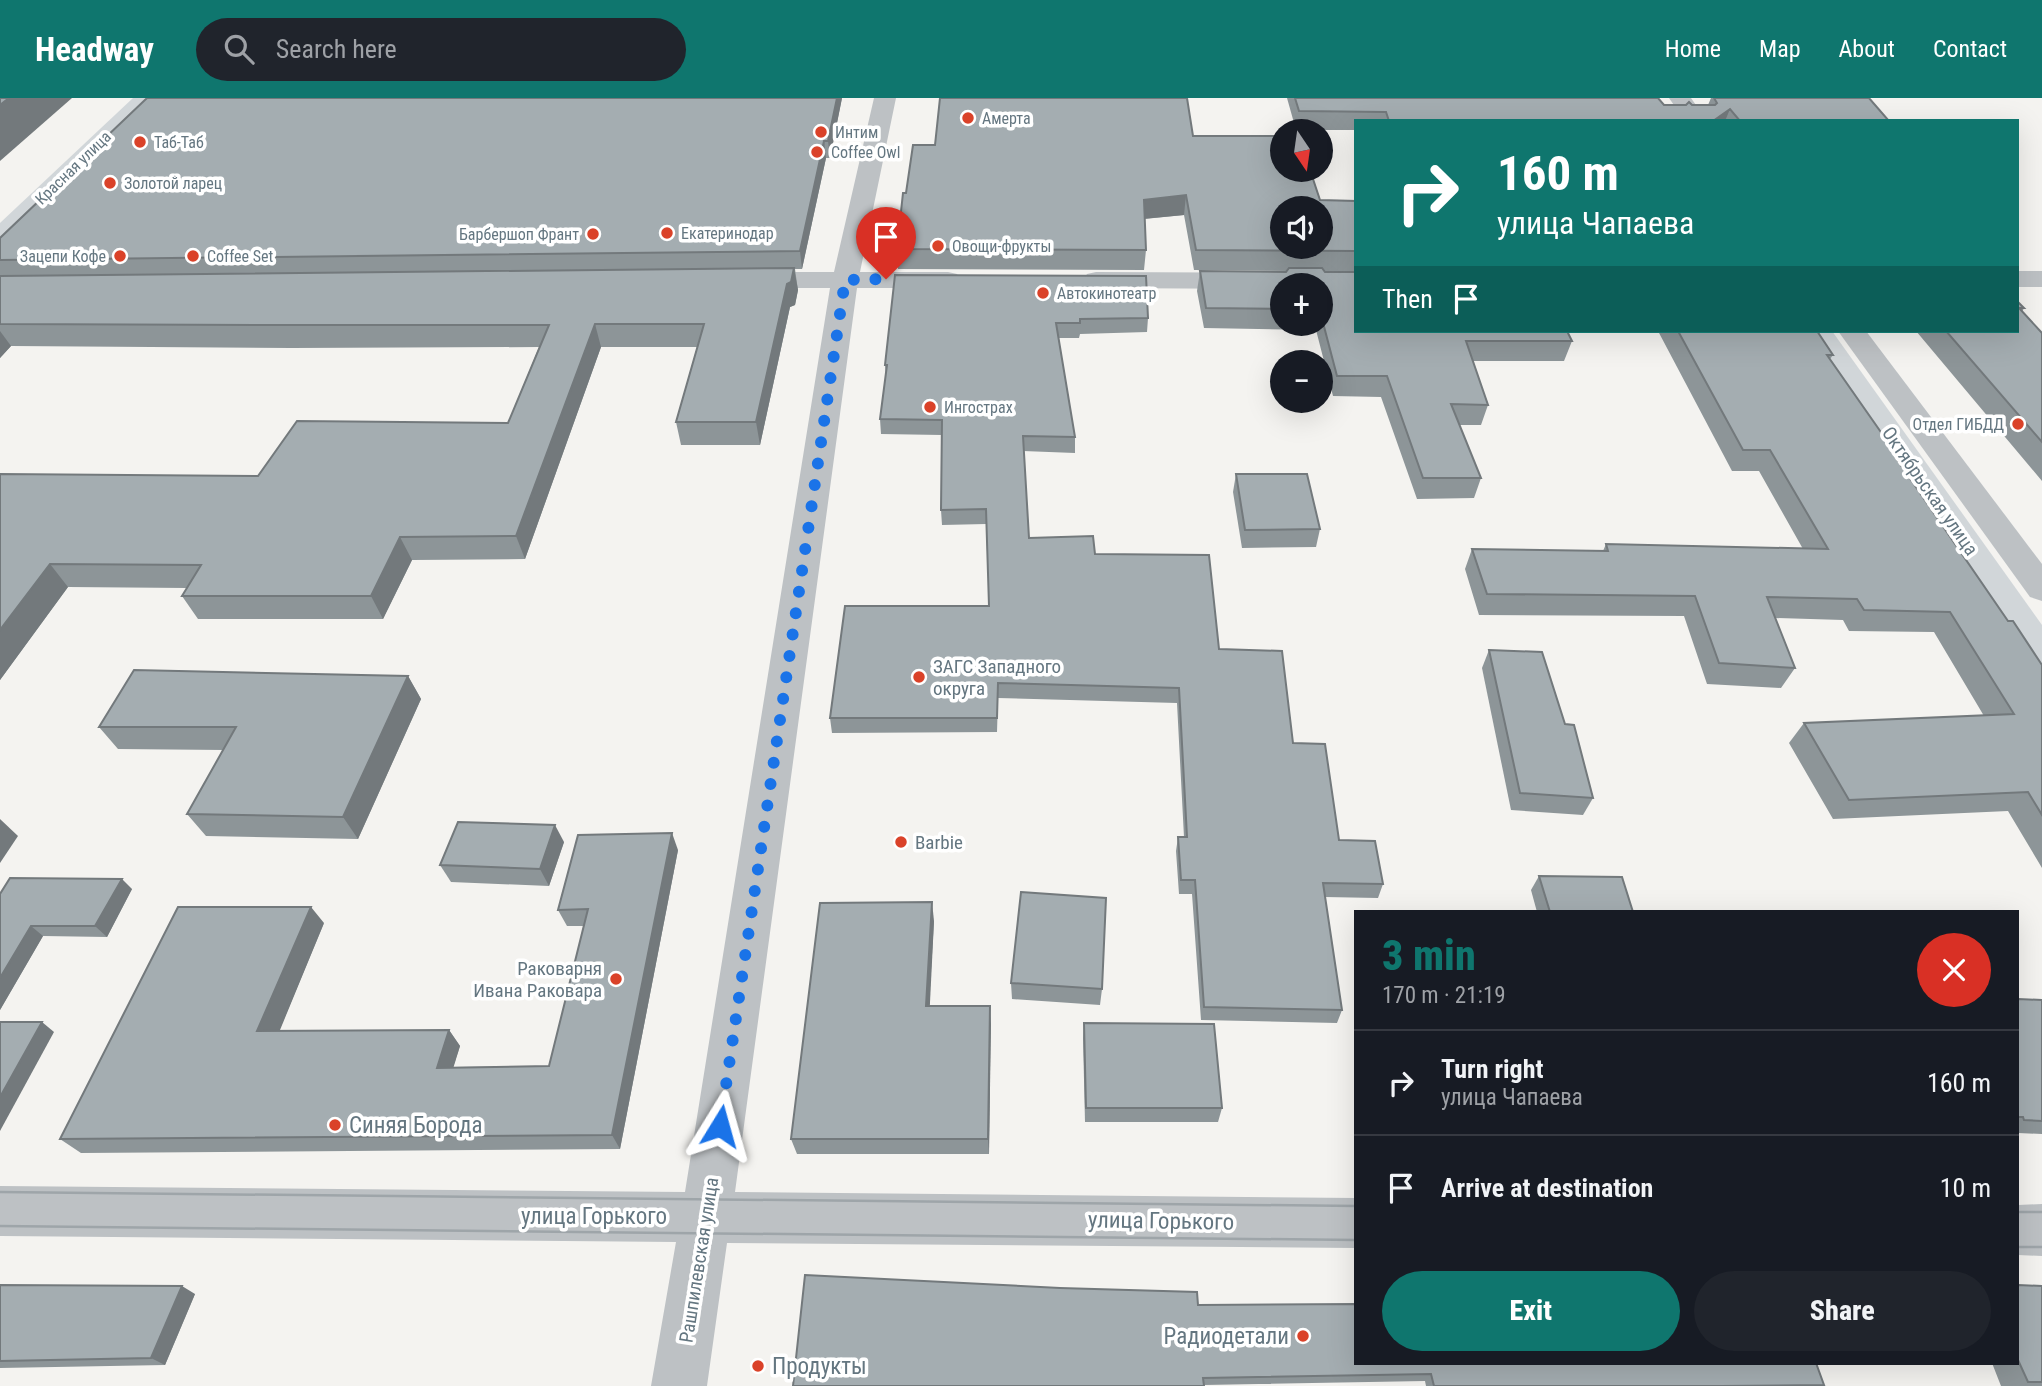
<!DOCTYPE html>
<meta charset="utf-8">
<style>
:root{--surface:#171b24;--page:#20242c;--text:#f1f3f6;--muted:#9ea1a6;--line:#363941;--accent:#0f766e}
body{margin:0;font-family:"Roboto Condensed",sans-serif;background:var(--page);color:var(--text);height:100vh;display:flex;flex-direction:column;font-size:26px;white-space:nowrap}
*{box-sizing:border-box;margin:0}
p{font-size:23px;color:var(--muted)}
.icon{flex:none;width:38px;height:38px;fill:none;stroke:currentColor;stroke-width:2;stroke-linecap:round;stroke-linejoin:round}
.map{position:relative;flex:1;overflow:hidden}
.panel{position:absolute;left:1354px;top:812px;width:665px;height:455px;display:flex;flex-direction:column;background:var(--surface);border-radius:0px;box-shadow:0 7px 28px #0002}
.panel>*{flex:none}
.banner{position:absolute;left:1354px;top:21px;width:665px;height:214px;border-radius:0px;box-shadow:0 7px 28px #0002;background:#0f766e;color:#fff;overflow:hidden}
.needle{width:46px;rotate:167deg}
.buttons{position:absolute;left:1270px;top:21px;display:grid;gap:14px}
.buttons a{display:grid;place-items:center;width:63px;height:63px;border-radius:50%;background:var(--surface);box-shadow:0 7px 28px #0002;font-size:35px}
.pin{position:absolute;display:grid;place-items:center;width:60px;height:60px;color:#fff;margin:-72px -30px;border-radius:50% 50% 50% 0;rotate:-45deg;box-shadow:0 0 7px #0007}
.pin .icon{rotate:45deg}
.me{position:absolute;width:77px;margin:-38px;rotate:8deg;stroke-linejoin:round;filter:drop-shadow(0 0 5px #0008)}
.turn{display:flex;align-items:center;gap:24px;height:147px;padding:0 28px;font-size:32px}
.turn .icon{width:91px;height:91px;stroke-width:2.5}
.turn b{display:block;font-size:49px;line-height:60px}
.then{display:flex;align-items:center;height:66px;padding:0 28px;background:#0003;gap:14px;font-size:26px}
.round{display:grid;place-items:center;flex:none;width:74px;height:74px;border-radius:37px;background:var(--page)}
.head{display:flex;align-items:center;justify-content:space-between;height:119px;padding:0 28px}
h1{font-size:42px;font-weight:800;line-height:52px;color:var(--accent)}
.action{display:flex;gap:14px;margin-top:auto;padding:14px 28px}
.action a{flex:1;height:80px;border-radius:42px;background:var(--accent);color:#fff;font-size:28px;font-weight:800;line-height:80px;text-align:center}
.action a+a{background:var(--page);color:var(--text)}
ul{padding:0;list-style:none}
li{display:flex;align-items:center;gap:21px;height:105px;padding:0 28px;border-top:2px solid var(--line)}
li div{flex:1}
li b{display:block;font-size:26px}
li em{font-style:normal}
header{display:flex;align-items:center;gap:42px;box-sizing:border-box;height:98px;padding:0 35px;background:var(--accent);color:#fff}
header strong{font-size:33px}
nav{display:flex;gap:38px;margin-inline-start:auto;font-size:24px}
.search{width:490px;height:63px;background:var(--page);display:flex;align-items:center;gap:18px;box-sizing:border-box;padding:0 24px;border-radius:38px;color:var(--muted);font-size:26px}
.map>svg:first-child{display:block}
</style>
<header>
<strong>Headway</strong>
<div class="search"><svg class="icon" aria-label="search" viewBox="0 0 24 24"><circle cx="10" cy="10" r="6"/><path d="M15 15l6 6"/></svg>Search here</div>
<nav><a>Home</a><a>Map</a><a>About</a><a>Contact</a></nav>
</header>
<div class="map">
<svg width="2042" height="1288" viewBox="0 0 2042 1288">
<rect width="100%" height="100%" fill="#f4f3f0"/>
<g fill="none" stroke-linecap="round" stroke-linejoin="round">
<!-- minor -->
<g fill="#bdc1c4" fill-rule="evenodd">
<path d="M874,0H896L860,174H948L957,176L961,182L957,188L948,190H857L735,1094L1356,1100V1150L727,1145L707,1288H651L676,1144L0,1138V1088L685,1094L830,190H742L733,188L729,182L733,176L742,174H834Z"/>
<path d="M1669,0H1691L1707,23H1685Z"/>
<rect x="2018" y="173" width="24" height="16"/>
<path d="M1096,174L1356,175V191H1321V187H1283V191L1096,190L1087,188L1083,182L1087,176Z"/>
<path d="M1838,233H1866L2042,466V503L2030,499Z"/>
<path d="M2042,1106V1158L2018,1157V1107Z"/>
</g>
<!-- major -->
<g fill="#d1d6d9" fill-rule="evenodd">
<path d="M133,0H157L9,144L0,147V125Z"/>
<path d="M1804,233H1832L2042,527V567L2029,563Z"/>
</g>
<!-- tram -->
<g stroke="#9ea5a9" stroke-width="2.5">
<path d="M0,1094L1356,1108"/>
<path d="M2018,1114H2042"/>
<path d="M0,1128L1356,1142"/>
<path d="M2018,1149H2042"/>
</g>
</g>
<!-- wall -->
<g fill="#8d9598" fill-rule="evenodd">
<path d="M147,0H842L830,60H826L802,171H795L798,192L795,207L790,209L760,347H681L676,324L697,249H601L525,461L412,462L383,521H198L182,498L187,490L68,489L0,582V376L258,378L508,325L539,249L291,250L11,248L0,260V140Z"/>
<path d="M1287,0H1658L1664,7H1708L1711,0H1869L1889,23H1356V32H1296Z"/>
<path d="M1193,38L1320,102L1356,103V173H1324L1325,174L1572,243L1564,263H1473L1488,307L1481,327H1459L1481,380L1474,400L1417,401L1381,299L1333,298L1316,232L1204,230L1197,193L1200,173L1286,174L1287,173L1194,172L1184,117L1144,121L1146,152L1144,172L898,171L897,151L906,95L935,47ZM1283,187H1321V226H1283Z"/>
<path d="M895,177L1148,220L1147,234L1080,236L1079,240H1058L1075,339V355L1023,353L1029,440L1095,456L1219,551L1293,645L1339,742L1383,786L1378,800L1325,799L1342,912L1337,925L1201,922L1192,796H1179L1176,753L1178,739H1184L1177,605L998,600L997,634L832,635L830,620L989,508L986,426L942,427L941,412L942,337L881,336L880,321L886,279L885,267Z"/>
<path d="M2018,204L2024,210L2022,214L2042,235V383L1916,233H2018Z"/>
<path d="M1658,233H1817L1833,257L1830,261L1899,360L1897,362L2008,523L2042,567V770L2008,713L1833,721L1789,645L1804,625L1984,618L1934,534L1849,533L1843,522L1775,520L1795,570L1781,590L1707,586L1684,518L1479,517L1465,471L1472,451L1603,453L1606,446L1803,451L1759,373H1732Z"/>
<path d="M1236,376L1320,431L1316,449L1242,450L1233,394Z"/>
<path d="M1489,552L1565,626L1593,700L1583,717L1511,712L1482,570Z"/>
<path d="M408,578L421,601L358,741L206,738L187,716L224,652L118,651L99,629Z"/>
<path d="M564,744L549,788L451,784L440,767Z"/>
<path d="M678,752L620,1051L81,1055L60,1041L324,825L279,933L449,932L460,948L453,969L549,968L584,828H567L558,812Z"/>
<path d="M1539,778L1633,814H1537L1531,792Z"/>
<path d="M10,780L132,791L107,839L43,838L0,912Z"/>
<path d="M934,823L929,908H990L989,1056H797L791,1041Z"/>
<path d="M1011,885L1102,891L1100,907L1012,901Z"/>
<path d="M2018,901L2042,902V1036L2018,1035Z"/>
<path d="M1084,925L1222,1010L1218,1024H1085L1083,940Z"/>
<path d="M0,1187L195,1196L165,1267L0,1270Z"/>
<path d="M2018,1187L2042,1188V1288H2001L1992,1265H2018Z"/>
<path d="M1198,1207L1824,1287L1822,1288H1426L1425,1283L1204,1287Z"/>
</g>
<!-- shaded-wall -->
<g fill="#73797c">
<path d="M9,0H72L0,63V7Z"/>
<path d="M837,0H842L830,60L828,43Z"/>
<path d="M1730,11L1725,23H1713Z"/>
<path d="M824,43L826,60L802,171L800,153Z"/>
<path d="M1186,97L1184,117L1142,121L1144,102Z"/>
<path d="M794,170L798,192L795,207L790,209L760,347L756,324L787,186Z"/>
<path d="M595,226L601,249L525,461L516,438Z"/>
<path d="M0,233L11,248L0,260Z"/>
<path d="M400,439L412,462L383,521L371,498Z"/>
<path d="M50,466L68,489L0,582V532Z"/>
<path d="M408,578L421,601L358,741L343,719Z"/>
<path d="M0,721L18,738L0,765Z"/>
<path d="M555,727L564,744L549,788L540,771Z"/>
<path d="M672,735L678,752L620,1051L612,1037Z"/>
<path d="M122,781L132,791L107,839L95,828Z"/>
<path d="M932,804L934,823L929,925L926,908Z"/>
<path d="M311,809L324,825L273,949L257,933Z"/>
<path d="M31,828L43,838L0,912V880Z"/>
<path d="M990,908L991,926L989,1056L988,1041Z"/>
<path d="M42,924L54,934L0,1033V999Z"/>
<path d="M449,932L460,948L449,984L437,970Z"/>
<path d="M182,1188L195,1196L165,1267L151,1260Z"/>
</g>
<!-- building -->
<g fill="#a4adb1" stroke="#73797c" stroke-width="2" fill-rule="evenodd">
<path d="M0,0H9L0,7Z"/>
<path d="M147,0H837L828,43H824L800,153L0,162V140Z"/>
<path d="M940,0H1187L1193,38H1283V72H1310L1320,102L1356,103V153L1196,152L1186,97L1144,102L1146,152L897,151L903,95H906L913,47H935ZM1283,110H1321V149H1283Z"/>
<path d="M1295,0H1658L1664,7H1686L1689,4L1692,7H1715L1717,5L1714,0H1869L1889,23H1740L1730,11L1713,23H1389L1386,14L1299,13Z"/>
<path d="M794,170L791,184L787,186L756,324H676L704,226H595L516,438L400,439L371,498H182L201,467L50,466L0,532V376L258,378L297,323L508,325L549,227H280L0,226V178Z"/>
<path d="M1289,170H1322L1325,174H1356V233H1567L1572,243H1466L1488,307L1451,306L1481,380H1423L1387,278H1337L1321,217V187H1283V211L1206,210L1200,173L1286,174Z"/>
<path d="M895,177L1146,178L1148,220L1080,221V225H1056L1075,339L1023,338L1029,440L1093,438L1095,456L1209,457L1219,551L1282,553L1293,645L1325,646L1339,742L1375,743L1383,786L1323,785L1342,912L1204,909L1195,782H1181L1178,739H1187L1179,590L998,585L997,620H830L845,508H989L986,411L941,412L942,322L880,321L887,267H885Z"/>
<path d="M2018,204L2024,210H2019L2042,235V344L1946,233H2018Z"/>
<path d="M1678,233H1817L1833,257H1827L1899,360H1896L2008,523H2013L2042,567V717L2028,694L1849,702L1804,625L2014,616L1950,514L1864,512L1857,501L1767,499L1795,570L1719,565L1695,498L1487,496L1472,451L1608,453L1606,446L1828,451L1770,352H1743Z"/>
<path d="M1236,376H1307L1320,431L1245,432Z"/>
<path d="M1489,552L1542,554L1565,626L1574,627L1593,700L1520,695Z"/>
<path d="M134,572L408,578L343,719L187,716L236,629H99Z"/>
<path d="M458,724L555,727L540,771L440,767Z"/>
<path d="M672,735L612,1037L60,1041L178,809H311L257,933L449,932L437,970L549,968L588,811L558,812L578,737Z"/>
<path d="M1539,778L1622,779L1633,814H1550Z"/>
<path d="M10,780L122,781L95,828H31L0,880V796Z"/>
<path d="M1021,794L1106,800L1102,891L1011,885Z"/>
<path d="M932,804L926,908H990L988,1041H791L820,805Z"/>
<path d="M2018,901L2042,902V1023L2024,1022L2023,1019H2018Z"/>
<path d="M0,924H42L0,999Z"/>
<path d="M1084,925L1214,926L1222,1010H1086Z"/>
<path d="M805,1177L1060,1190L1197,1194L1198,1207L1356,1206V1265H1816L1824,1287L1721,1288H1434L1431,1276L1203,1280L1204,1288H793Z"/>
<path d="M0,1187L182,1188L151,1260L0,1263Z"/>
<path d="M2018,1187L2042,1188V1284H2028L2018,1262Z"/>
</g>
<g fill="none" stroke-linecap="round" stroke-linejoin="round">
<!-- route -->
<path stroke="#1a73e8" stroke-width="12" stroke-dasharray="0 21.6" d="M720,1028L845,182L886,181"/>
</g>
<!-- markers -->
<g fill="#da4229" stroke="#fff" stroke-width="2.5">
<circle cx="968" cy="20" r="7"/>
<circle cx="821" cy="34" r="7"/>
<circle cx="140" cy="44" r="7"/>
<circle cx="817" cy="54" r="7"/>
<circle cx="110" cy="85" r="7"/>
<circle cx="667" cy="135" r="7"/>
<circle cx="593" cy="136" r="7"/>
<circle cx="938" cy="148" r="7"/>
<circle cx="120" cy="158" r="7"/>
<circle cx="193" cy="158" r="7"/>
<circle cx="1043" cy="195" r="7"/>
<circle cx="930" cy="309" r="7"/>
<circle cx="2018" cy="326" r="7"/>
<circle cx="919" cy="579" r="7"/>
<circle cx="901" cy="744" r="7"/>
<circle cx="616" cy="881" r="7"/>
<circle cx="335" cy="1027" r="7"/>
<circle cx="1303" cy="1238" r="7"/>
<circle cx="758" cy="1268" r="7"/>
</g>
<g text-anchor="middle" dominant-baseline="central" stroke-width="7" stroke-linejoin="round" paint-order="stroke">
<!-- far-poi labels -->
<g font-size="16" fill="#647680" stroke="#fff" text-anchor="start">
<text x="982" y="20">Амерта</text>
<text x="835" y="34">Интим</text>
<text x="154" y="44">Таб-Таб</text>
<text x="831" y="54">Coffee Owl</text>
<text x="124" y="85">Золотой ларец</text>
<text x="681" y="135">Екатеринодар</text>
<text x="579" y="136" text-anchor="end">Барбершоп Франт</text>
<text x="952" y="148">Овощи-фрукты</text>
<text x="106" y="158" text-anchor="end">Зацепи Кофе</text>
<text x="207" y="158">Coffee Set</text>
<text x="1057" y="195">Автокинотеатр</text>
<text x="944" y="309">Ингострах</text>
<text x="2004" y="326" text-anchor="end">Отдел ГИБДД</text>
</g>
<!-- far-street labels -->
<g font-size="16" fill="#647680" stroke="#fff">
<text transform="translate(73 70) rotate(-44)">Красная улица</text>
</g>
<!-- street labels -->
<g font-size="19" fill="#647680" stroke="#fff">
<text transform="translate(1930 393) rotate(55)">Октябрьская улица</text>
<text transform="translate(699 1162) rotate(-81)">Рашпилевская улица</text>
</g>
<!-- poi labels -->
<g font-size="19" fill="#647680" stroke="#fff" text-anchor="start">
<text x="933" y="568">ЗАГС Западного<tspan x="933" dy="22">округа</tspan></text>
<text x="915" y="744">Barbie</text>
<text x="602" y="870" text-anchor="end">Раковарня<tspan x="602" dy="22">Ивана Раковара</tspan></text>
</g>
<!-- near-poi labels -->
<g font-size="23" fill="#647680" stroke="#fff" text-anchor="start">
<text x="349" y="1027">Синяя Борода</text>
<text x="1289" y="1238" text-anchor="end">Радиодетали</text>
<text x="772" y="1268">Продукты</text>
</g>
<!-- near-street labels -->
<g font-size="23" fill="#647680" stroke="#fff">
<text x="594" y="1118">улица Горького</text>
<text transform="translate(1161 1123) rotate(1)">улица Горького</text>
</g>
</g>
</svg>
<div class="buttons">
<a><svg class="needle" viewBox="-14 -14 28 28"><path d="M0-13l5 13h-10z" fill="#e53935"/><path d="M0 13l5-13h-10z" fill="#9ea1a6"/></svg></a>
<a><svg class="icon" aria-label="sound" viewBox="0 0 24 24"><path d="M4 9h4l5-4v14l-5-4H4zM17 9q2 3 0 6"/></svg></a>
<a>+</a>
<a>−</a>
</div>
<div class="pin" style="left:886px;top:181px;background:#d93025"><svg class="icon" aria-label="arrive" viewBox="0 0 24 24"><path d="M6 21V4h12l-3 4 3 4H6"/></svg></div>
<svg class="me" style="left:720px;top:1028px" viewBox="-20 -20 40 40"><path d="M0-17L14 15 0 8-14 15z" fill="#1a73e8" stroke="#fff" stroke-width="4"/></svg>
<div class="banner">
<div class="turn"><svg class="icon" aria-label="right" viewBox="0 0 24 24"><path d="M7 20v-9h11M14 6l5 5-5 5"/></svg><div><b>160 m</b>улица Чапаева</div></div>
<div class="then">Then<svg class="icon" aria-label="arrive" viewBox="0 0 24 24"><path d="M6 21V4h12l-3 4 3 4H6"/></svg></div>
</div>
<section class="panel">
<div class="head"><div><h1>3 min</h1><p>170 m · 21:19</p></div><a class="round" style="background:#d93025;color:#fff"><svg class="icon" aria-label="close" viewBox="0 0 24 24"><path d="M6 6l12 12M18 6L6 18"/></svg></a></div>
<ul>
<li><svg class="icon" aria-label="right" viewBox="0 0 24 24"><path d="M7 20v-9h11M14 6l5 5-5 5"/></svg><div><b>Turn right</b><p>улица Чапаева</p></div><em>160 m</em></li>
<li><svg class="icon" aria-label="arrive" viewBox="0 0 24 24"><path d="M6 21V4h12l-3 4 3 4H6"/></svg><div><b>Arrive at destination</b></div><em>10 m</em></li>
</ul>
<div class="action"><a>Exit</a><a>Share</a></div>
</section>
</div>
